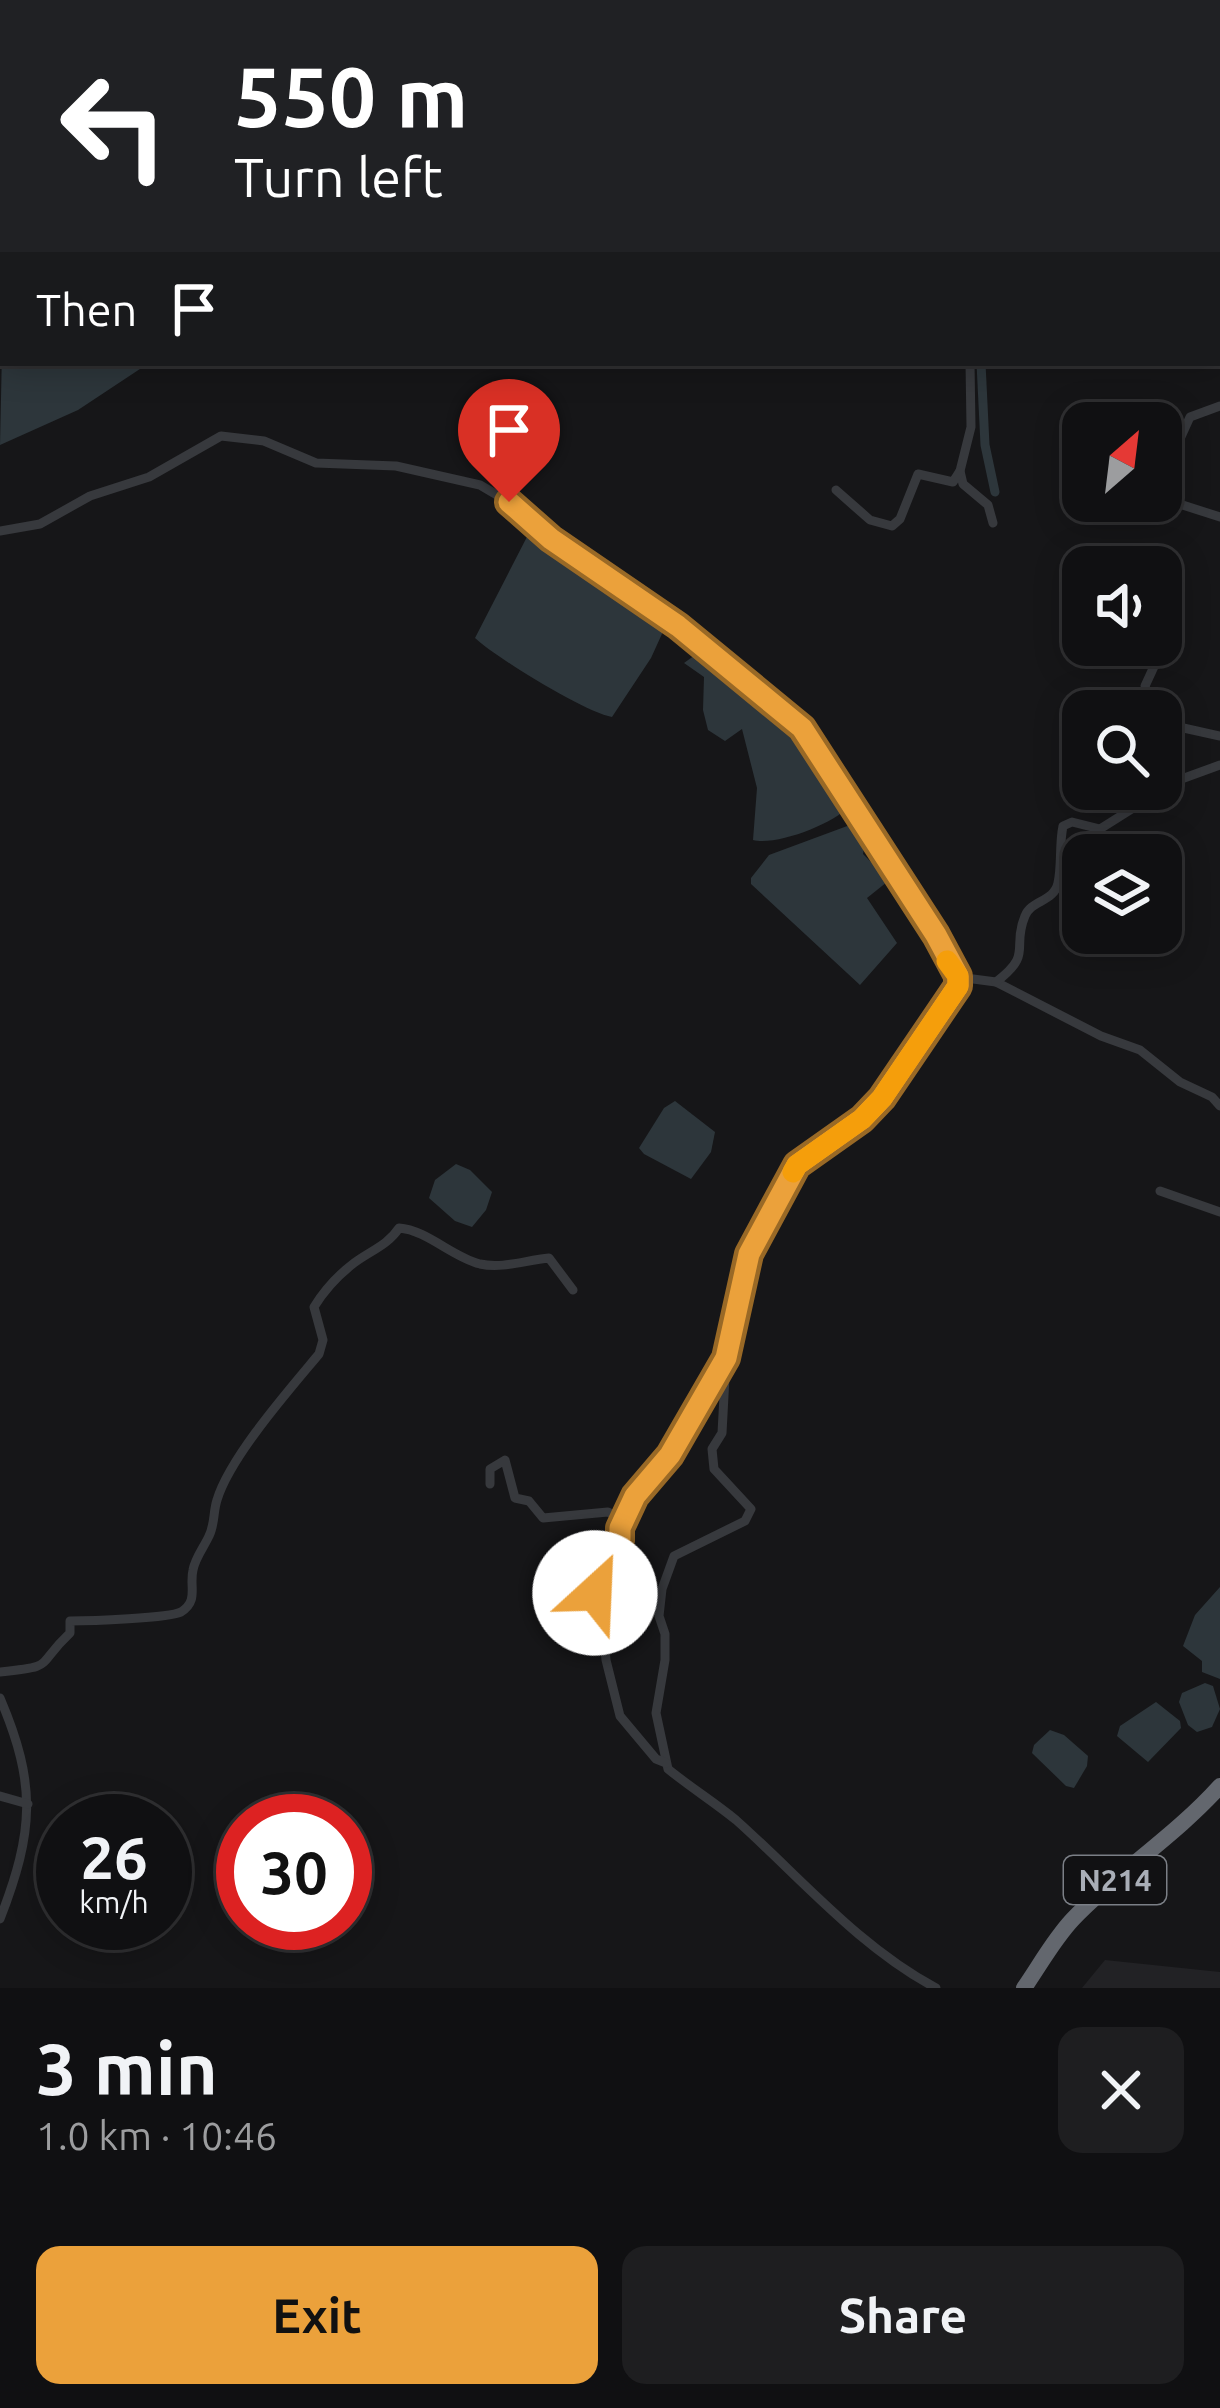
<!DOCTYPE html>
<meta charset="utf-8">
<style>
:root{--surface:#101012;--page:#1e1e20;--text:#f1f3f6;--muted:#9c9d9f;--line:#303032;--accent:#eba13b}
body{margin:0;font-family:Ubuntu,sans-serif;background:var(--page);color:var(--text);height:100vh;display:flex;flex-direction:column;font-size:45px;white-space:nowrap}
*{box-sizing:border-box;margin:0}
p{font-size:39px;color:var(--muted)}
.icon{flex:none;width:66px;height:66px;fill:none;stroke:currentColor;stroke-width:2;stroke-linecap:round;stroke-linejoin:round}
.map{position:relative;height:1988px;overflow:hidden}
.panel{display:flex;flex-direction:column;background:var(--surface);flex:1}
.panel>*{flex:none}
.top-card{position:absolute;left:0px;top:0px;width:1221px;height:366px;box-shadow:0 6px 30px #0003,0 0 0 3px var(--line);background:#202124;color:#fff;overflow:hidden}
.needle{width:78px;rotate:28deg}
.tools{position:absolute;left:1062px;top:402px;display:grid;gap:24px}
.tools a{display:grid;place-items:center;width:120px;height:120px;border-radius:24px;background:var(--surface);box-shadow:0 6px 30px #0003,0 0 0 3px var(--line);font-size:60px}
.speed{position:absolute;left:36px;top:1794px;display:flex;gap:24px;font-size:60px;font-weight:700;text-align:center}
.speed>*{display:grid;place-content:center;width:156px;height:156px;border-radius:50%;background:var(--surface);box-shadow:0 6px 30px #0003,0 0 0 3px var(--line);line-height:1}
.speed small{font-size:30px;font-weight:400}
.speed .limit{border:18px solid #d22;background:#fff;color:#111}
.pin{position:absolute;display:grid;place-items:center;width:102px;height:102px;color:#fff;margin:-123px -51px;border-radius:50% 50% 50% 0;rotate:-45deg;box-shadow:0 0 12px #0007}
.pin .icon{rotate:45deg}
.me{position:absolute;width:132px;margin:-66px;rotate:25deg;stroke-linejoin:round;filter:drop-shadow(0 0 9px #0008)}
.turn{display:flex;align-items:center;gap:42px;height:252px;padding:0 36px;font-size:54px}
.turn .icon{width:156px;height:156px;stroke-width:2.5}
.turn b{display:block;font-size:84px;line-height:102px}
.then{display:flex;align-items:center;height:114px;padding:0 36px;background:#0003;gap:24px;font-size:45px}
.round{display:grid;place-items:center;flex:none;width:126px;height:126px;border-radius:24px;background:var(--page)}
.overview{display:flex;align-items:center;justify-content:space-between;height:204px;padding:0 36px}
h1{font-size:72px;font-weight:600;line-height:90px}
.action{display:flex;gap:24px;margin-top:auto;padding:24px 36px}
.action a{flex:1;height:138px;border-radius:24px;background:var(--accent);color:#111;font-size:48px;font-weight:600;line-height:138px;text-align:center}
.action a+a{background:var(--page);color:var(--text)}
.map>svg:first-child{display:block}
</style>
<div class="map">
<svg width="1220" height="1988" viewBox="0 0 1220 1988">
<rect width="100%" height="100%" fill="#161618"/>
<!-- built -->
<path fill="#222225" d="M1105,1960L1220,1972V1988H1082Z"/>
<!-- water -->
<g fill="#2d363b">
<path d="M3,304V363H149L78,410L0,445Z"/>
<path d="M531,529L566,560L666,625L651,658L612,717C586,713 495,657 475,638Z"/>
<path d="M702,650L802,732L849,806C834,824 776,846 753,840L757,788L742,729L725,741L708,730L703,710L704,677L684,663Z"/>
<path d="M858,822L866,838L863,854L876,867L884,868L892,878L867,898L897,943L860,985L751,884V878L769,855Z"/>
<path d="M675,1101L715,1132L711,1152L691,1179L644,1154L639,1148L664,1108Z"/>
<path d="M456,1164L470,1170L492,1192L486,1210L472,1227L455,1221L429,1198L435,1180Z"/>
<path d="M1220,1587V1679L1202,1672V1661L1183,1646L1195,1615Z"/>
<path d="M1205,1683L1213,1686L1220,1709L1212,1727L1197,1732L1188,1725L1179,1702L1182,1693Z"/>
<path d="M1156,1702L1180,1721L1181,1728L1148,1762L1117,1736L1120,1726Z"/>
<path d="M1050,1730L1064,1735L1088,1756L1087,1766L1074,1788L1066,1786L1032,1753L1034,1745Z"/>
</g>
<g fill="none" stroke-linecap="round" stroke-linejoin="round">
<!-- canal -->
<path stroke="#2d363b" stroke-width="9" d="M981,363L985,445L995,492"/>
<!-- street -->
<g stroke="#37393d" stroke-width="9">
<path d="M413,3L416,0"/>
<path d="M0,108L3,109"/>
<path d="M1218,203L1220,202"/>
<path d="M970,363L971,427L960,471L963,484L988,505L993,523"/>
<path d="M1220,406L1190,417L1175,450L1165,494L1167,500L1220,517"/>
<path d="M836,490L870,520L892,526L900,519L918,474L953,482L960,471"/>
<path d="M0,531L40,524L90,496L149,477L221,436L264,441L316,463L396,466L480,485L509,502L526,521L576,557L678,626L802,727L936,936L958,977V986L882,1098L862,1119L797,1165L749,1254L726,1358L722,1433L712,1449L714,1469L751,1509L745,1521L674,1556L662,1589L659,1616L665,1634V1660L656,1713L668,1769C690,1787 714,1802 736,1820C801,1878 858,1946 936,1988"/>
<path d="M1153,711L1145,686L1157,660"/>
<path d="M1161,723L1220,736"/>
<path d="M958,977L996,982L1101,1036L1140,1050L1180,1082L1212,1097L1220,1106"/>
<path d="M996,982C1034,953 1011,949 1025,916C1031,900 1054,902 1058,883C1062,865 1059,845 1063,826L1072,822L1100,829L1176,781L1220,765"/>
<path d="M1160,1191L1220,1212"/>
<path d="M490,1484V1469L505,1460L515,1498L529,1501L543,1518L608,1512L614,1515L620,1529"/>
<path d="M0,1672C57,1666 34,1667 70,1633V1621C89,1621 170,1618 181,1612C199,1601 189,1586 193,1570C195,1558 204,1547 209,1536C215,1524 213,1512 217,1500C230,1457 289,1390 319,1354L323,1340L314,1307C325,1289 337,1276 354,1263C370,1251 388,1245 399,1228C427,1230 452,1257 480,1264C503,1269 526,1260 549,1258L573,1290"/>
<path d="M0,1698C37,1785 34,1831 0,1919"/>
<path d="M666,1763L656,1759L620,1716L606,1660L601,1604L592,1577L602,1556C623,1547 619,1528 628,1509C637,1489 657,1474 669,1455C689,1425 707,1394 724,1363"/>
<path d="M0,1796L28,1804"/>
</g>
<!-- highway -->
<g stroke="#63676e" stroke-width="16">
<path d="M1146,0L1147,3"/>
<path d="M1218,162L1220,166"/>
<path d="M1024,1988C1040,1965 1054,1939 1073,1919C1119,1871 1175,1836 1220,1786"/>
</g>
</g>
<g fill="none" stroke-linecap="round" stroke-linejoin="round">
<defs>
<path id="route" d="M509,502L551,539L678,626L802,728L936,935L958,976V986L882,1098L862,1119L797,1165L749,1254L726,1358L670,1455L635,1496L620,1528V1541C604,1563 588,1557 595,1593"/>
</defs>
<!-- route casing -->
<use href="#route" stroke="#996926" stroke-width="30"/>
<!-- route -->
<use href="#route" stroke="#eba13b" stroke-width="21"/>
<!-- slow -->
<path stroke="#f59e0b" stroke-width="21" d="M793,1172L797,1165L862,1119L882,1098L958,986V976L947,961"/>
</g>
<g text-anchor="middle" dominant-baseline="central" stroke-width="9" stroke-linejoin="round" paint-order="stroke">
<!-- shield labels -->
<rect fill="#111113" stroke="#7b7f86" stroke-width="3" x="1064" y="1856" width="102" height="48" rx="9"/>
<g font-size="30" font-weight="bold" fill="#a9aeb7">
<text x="1115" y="1880">N214</text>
</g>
</g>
</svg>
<div class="tools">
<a><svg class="needle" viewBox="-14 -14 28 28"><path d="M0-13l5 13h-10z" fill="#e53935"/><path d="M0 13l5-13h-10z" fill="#9c9d9f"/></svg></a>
<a><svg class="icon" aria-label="sound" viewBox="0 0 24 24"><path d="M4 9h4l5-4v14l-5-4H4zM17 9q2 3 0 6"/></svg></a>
<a><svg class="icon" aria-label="search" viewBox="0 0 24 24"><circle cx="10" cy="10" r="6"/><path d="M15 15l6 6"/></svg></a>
<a><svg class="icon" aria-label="layers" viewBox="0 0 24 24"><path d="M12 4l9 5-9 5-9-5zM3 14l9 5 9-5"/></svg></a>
</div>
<div class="speed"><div>26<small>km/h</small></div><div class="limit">30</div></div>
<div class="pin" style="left:509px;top:502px;background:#d93025"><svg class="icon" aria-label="arrive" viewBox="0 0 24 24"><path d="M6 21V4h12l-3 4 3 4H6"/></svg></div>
<svg class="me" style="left:595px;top:1593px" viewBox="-20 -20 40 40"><circle r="19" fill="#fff"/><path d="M0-13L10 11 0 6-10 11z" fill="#eba13b"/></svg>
<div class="top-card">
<div class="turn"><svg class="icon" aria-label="left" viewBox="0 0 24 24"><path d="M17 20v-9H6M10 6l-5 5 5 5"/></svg><div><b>550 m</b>Turn left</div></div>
<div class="then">Then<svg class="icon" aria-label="arrive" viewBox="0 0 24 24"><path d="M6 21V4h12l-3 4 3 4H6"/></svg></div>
</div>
</div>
<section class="panel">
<div class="overview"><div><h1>3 min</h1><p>1.0 km · 10:46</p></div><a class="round"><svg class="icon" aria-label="close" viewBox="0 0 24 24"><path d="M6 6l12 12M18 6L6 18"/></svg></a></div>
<div class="action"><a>Exit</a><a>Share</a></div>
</section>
